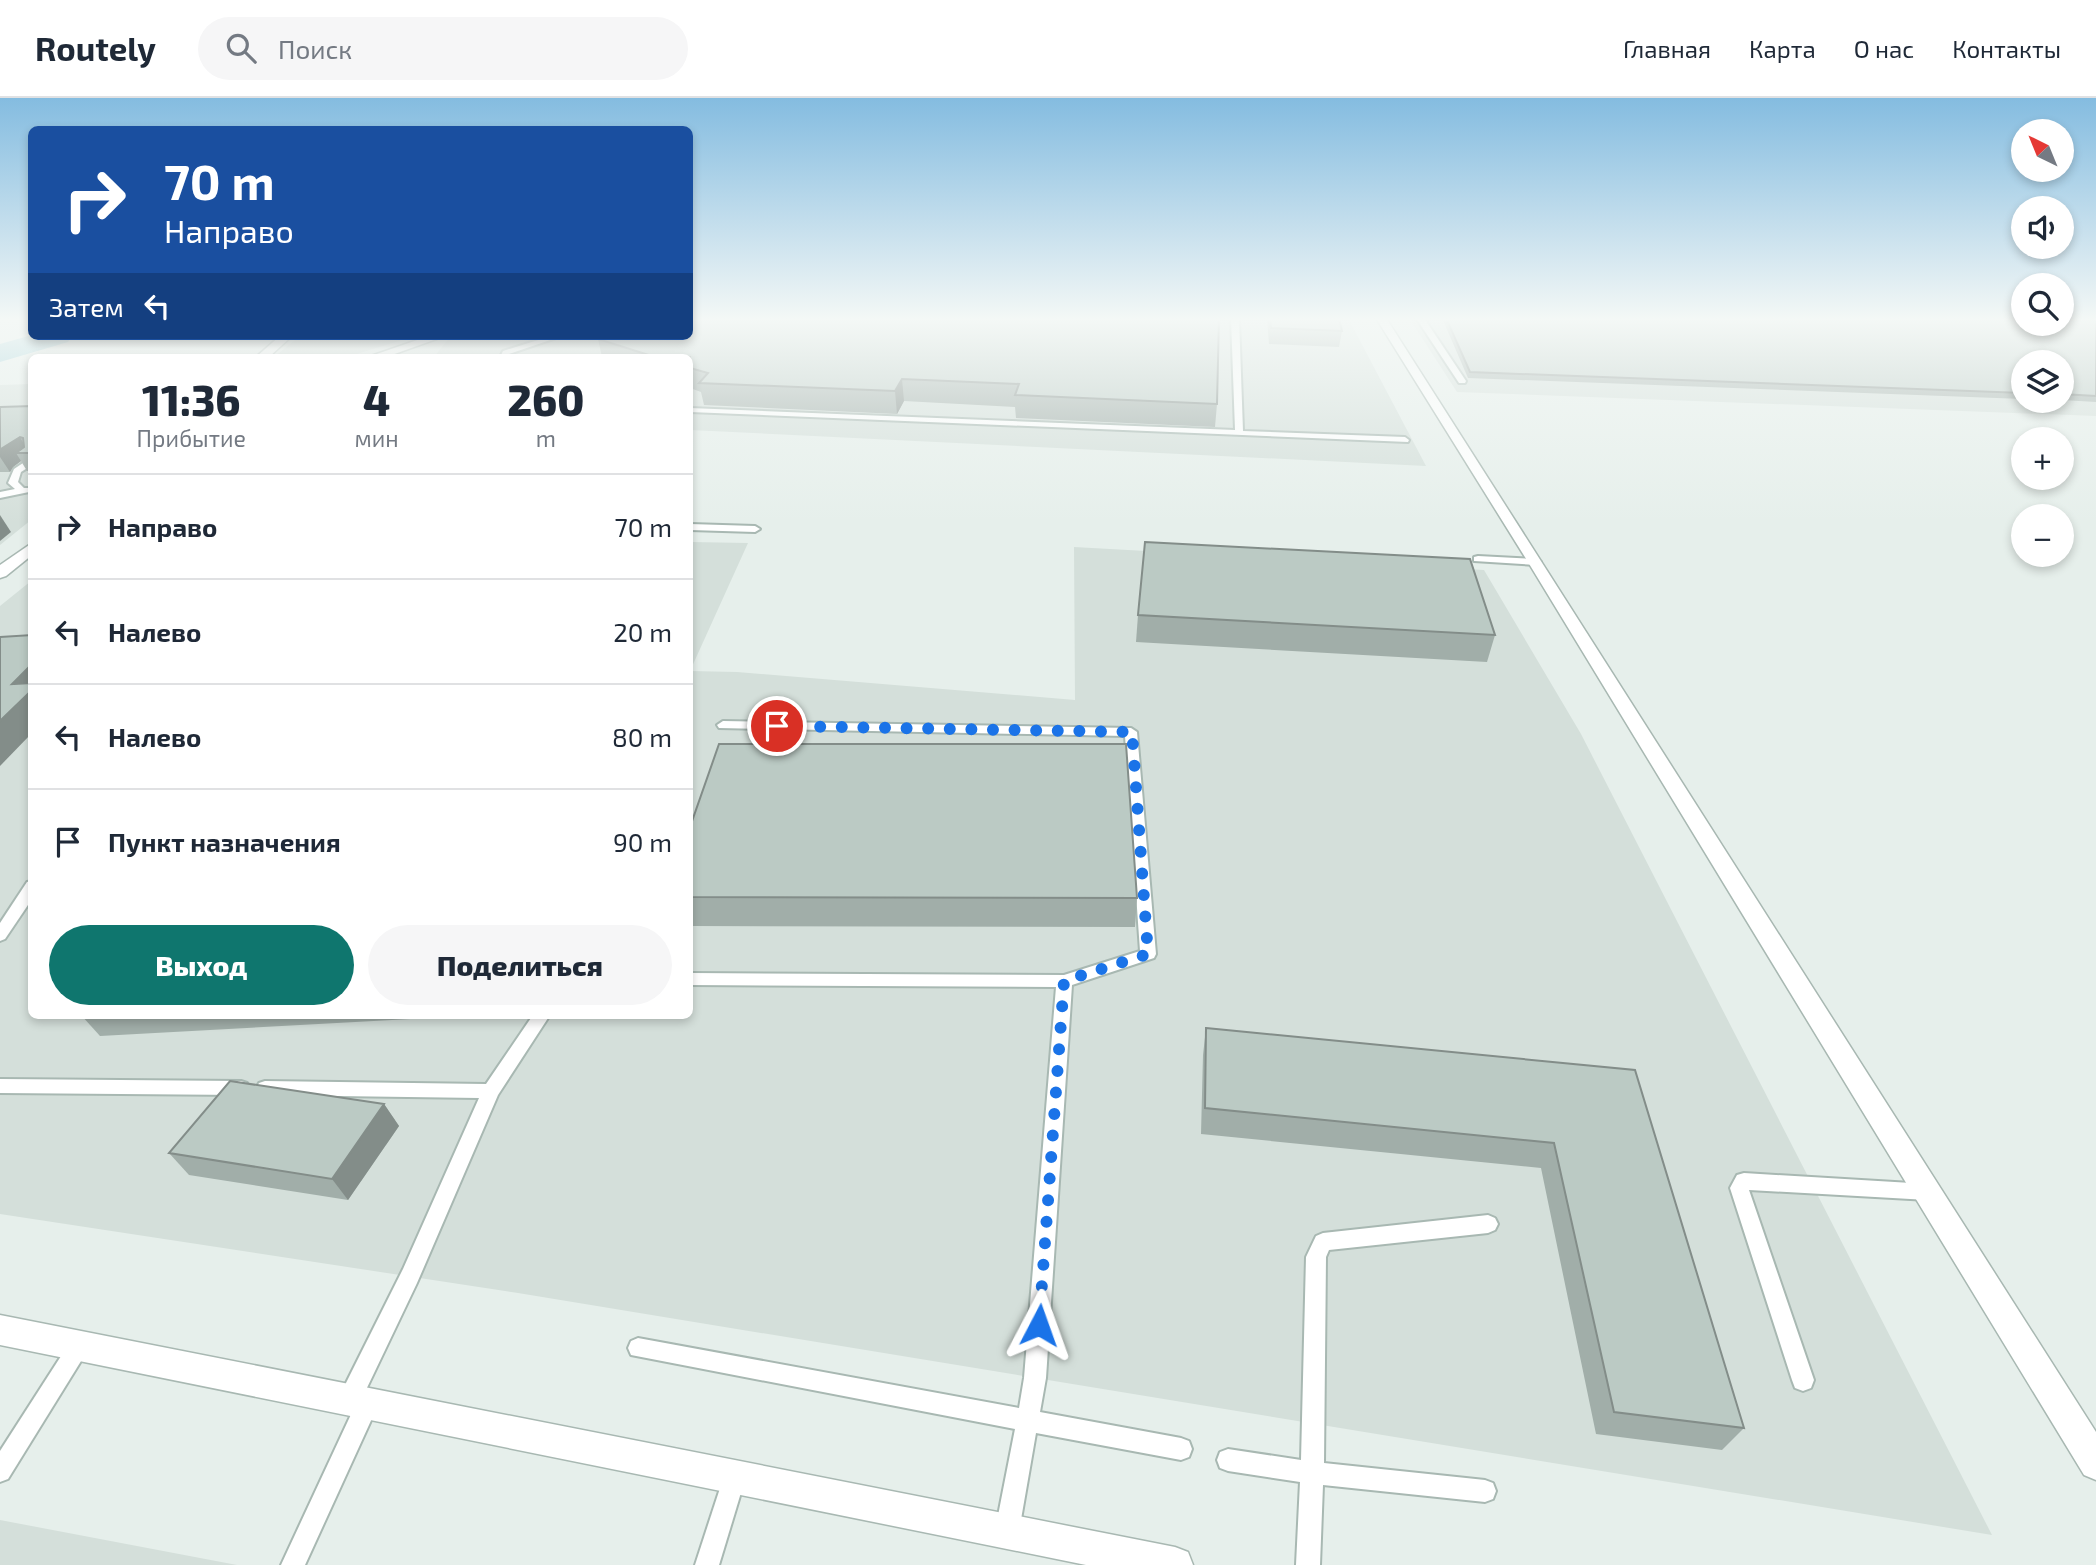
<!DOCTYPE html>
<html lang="ru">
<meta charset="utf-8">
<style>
:root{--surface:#fff;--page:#f6f6f7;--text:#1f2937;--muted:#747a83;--line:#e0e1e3;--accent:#0f766e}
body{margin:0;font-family:"Exo 2",sans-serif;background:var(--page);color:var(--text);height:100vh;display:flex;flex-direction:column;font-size:26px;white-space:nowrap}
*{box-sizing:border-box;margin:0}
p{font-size:23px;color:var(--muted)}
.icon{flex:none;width:38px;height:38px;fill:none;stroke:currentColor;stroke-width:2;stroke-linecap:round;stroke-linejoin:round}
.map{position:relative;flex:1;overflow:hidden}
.side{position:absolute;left:28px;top:256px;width:665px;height:665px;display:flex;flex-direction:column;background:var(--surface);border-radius:10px;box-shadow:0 4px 10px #0003}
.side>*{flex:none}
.hud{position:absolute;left:28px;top:28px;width:665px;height:214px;border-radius:10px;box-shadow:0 4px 10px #0003;background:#1a4fa0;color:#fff;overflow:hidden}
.needle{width:46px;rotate:317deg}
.buttons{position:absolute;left:2011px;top:21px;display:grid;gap:14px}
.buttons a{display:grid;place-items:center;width:63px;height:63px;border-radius:50%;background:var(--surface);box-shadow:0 4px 10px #0003;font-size:35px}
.pin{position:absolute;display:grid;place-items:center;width:60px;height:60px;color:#fff;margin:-30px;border:4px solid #fff;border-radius:50%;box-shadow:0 2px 7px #0007}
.me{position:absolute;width:77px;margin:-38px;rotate:4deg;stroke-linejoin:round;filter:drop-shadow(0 0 5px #0008)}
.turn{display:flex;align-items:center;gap:24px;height:147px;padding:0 21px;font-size:32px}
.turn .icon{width:91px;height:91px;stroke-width:2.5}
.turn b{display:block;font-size:49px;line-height:60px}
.then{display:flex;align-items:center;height:66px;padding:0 21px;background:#0003;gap:14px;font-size:26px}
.eta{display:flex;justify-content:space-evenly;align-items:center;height:119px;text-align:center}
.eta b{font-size:42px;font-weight:800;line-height:49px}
.action{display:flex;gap:14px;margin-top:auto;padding:14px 21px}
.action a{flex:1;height:80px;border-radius:42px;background:var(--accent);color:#fff;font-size:28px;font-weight:800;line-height:80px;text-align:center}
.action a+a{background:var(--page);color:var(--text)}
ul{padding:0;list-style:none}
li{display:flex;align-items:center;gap:21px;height:105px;padding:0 21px;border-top:2px solid var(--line)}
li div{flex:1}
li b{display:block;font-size:26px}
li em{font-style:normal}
header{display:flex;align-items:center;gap:42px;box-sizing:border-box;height:98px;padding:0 35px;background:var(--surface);border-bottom:2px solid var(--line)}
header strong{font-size:33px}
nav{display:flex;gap:38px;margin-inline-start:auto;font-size:24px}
.search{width:490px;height:63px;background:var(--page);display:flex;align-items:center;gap:18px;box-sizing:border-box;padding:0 24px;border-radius:38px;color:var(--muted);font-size:26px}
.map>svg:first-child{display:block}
</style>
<header>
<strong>Routely</strong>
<div class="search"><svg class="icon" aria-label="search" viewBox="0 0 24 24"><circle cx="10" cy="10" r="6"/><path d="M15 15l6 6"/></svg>Поиск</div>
<nav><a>Главная</a><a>Карта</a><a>О нас</a><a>Контакты</a></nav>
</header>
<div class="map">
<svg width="2096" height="1467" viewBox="0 0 2096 1467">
<rect width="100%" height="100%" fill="#e6efeb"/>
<!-- built -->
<g fill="#d4dfda" fill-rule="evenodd">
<path d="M690,220H1348L1426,368L690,332V259H434L449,240L455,238H690Z"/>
<path d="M1409,220H2023V226H2062L2096,220V318L1457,294ZM2023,264H2062V303H2023Z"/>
<path d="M300,238H415L347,259H274Z"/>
<path d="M31,286V422L0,447V287Z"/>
<path d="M690,444L748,445L690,573L737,574L1075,602L1074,449L1484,472L1581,636L1992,1437L518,1195L0,1116V508L31,483L32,917H690Z"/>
<path d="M0,1422L237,1467H0Z"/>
</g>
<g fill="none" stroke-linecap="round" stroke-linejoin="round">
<!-- river -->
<path fill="#8ec9d4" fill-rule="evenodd" d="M32,237L72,238L68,244L0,264V246Z"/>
<defs>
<g id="service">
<path d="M1231,220H1239L1243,333L1405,339L1409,342L1408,344L690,314V310L1235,332Z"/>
<path d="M1416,220H1424L1466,283L1465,285H1459Z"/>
<path d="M551,238H562L509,256L508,259H500L503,253Z"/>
<path d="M32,359V367L21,374L18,384L24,390H29V394L0,400V394L15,391L8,385L14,371Z"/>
<path d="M690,426L755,428L760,431L755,434L690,432Z"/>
<path d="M1478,458L1536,461L1541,464L1536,467L1474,463V459Z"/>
<path d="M723,623L1131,630L1137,634L1156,856L1154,860L1072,887L1046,1280L1040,1314L1181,1340L1189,1343L1192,1351L1189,1359L1181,1362L1036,1335L1019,1433L1015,1441L1007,1445L999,1441L995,1433L1015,1331L631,1257L628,1250L631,1243L638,1240L1019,1310L1024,1280L1056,889L690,887V875L1064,877L1140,853L1125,638L719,630L717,627Z"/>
<path d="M32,783V801L5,841L0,843V825L27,784Z"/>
<path d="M533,917H550L498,997L417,1185L364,1296L368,1294L376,1297L379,1305L305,1467H281L354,1310L350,1312L342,1309L339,1301L342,1293L403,1171L479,1000L265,997L259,995L256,990L259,985L265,983L486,986Z"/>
<path d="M0,981L241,983L247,985L250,990L247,995L241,997L0,995Z"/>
<path d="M1744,1075L1928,1086L1935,1088L1937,1094L1935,1100L1928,1102L1749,1092L1814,1282L1811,1290L1803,1293L1795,1290L1792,1282L1730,1090L1737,1077Z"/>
<path d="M1488,1117L1495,1120L1498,1126L1495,1132L1488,1135L1329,1152L1326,1159L1324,1365L1485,1382L1493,1385L1496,1393L1493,1401L1485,1404L1323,1387L1320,1467H1296L1300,1384L1228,1373L1220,1370L1217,1362L1220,1354L1228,1351L1301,1362L1306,1159L1316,1138L1323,1135Z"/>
<path d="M79,1238L86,1241L89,1248L86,1255L8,1381L0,1384V1353L72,1241Z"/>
<path d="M735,1367L743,1370L746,1378L719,1467H695L724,1378L727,1370Z"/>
</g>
<g id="minor">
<path d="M1376,220H1386L2096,1334V1382L2084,1377L1528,464Z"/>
<path d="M280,238H292L269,259H256Z"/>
<path d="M429,238H445L386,259H368Z"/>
<path d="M32,445V457L6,478L0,480V467Z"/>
<path d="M0,1217L1175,1449L1188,1454L1193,1467H1086L0,1247Z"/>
</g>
</defs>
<!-- service casing -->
<use href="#service" stroke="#a8b8b2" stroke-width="4"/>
<!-- minor casing -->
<use href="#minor" stroke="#a8b8b2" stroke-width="3"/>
<!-- service -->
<use href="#service" fill="#fff" fill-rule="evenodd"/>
<!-- minor -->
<use href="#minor" fill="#fff" fill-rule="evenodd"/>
</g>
<!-- wall -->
<g fill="#a1aea9">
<path d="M1267,220H1339L1342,233L1339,249L1269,246Z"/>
<path d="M1442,220H2096V304L2062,302V264H2023V301L1468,280Z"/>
<path d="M598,241L1217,306L1215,329L1016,320L1015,309L904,303L897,316L704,307L701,294L690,290V259H602Z"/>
<path d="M32,308V373H27L21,363L13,369L10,374H0V309Z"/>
<path d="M1138,517L1495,537L1487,564L1136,544Z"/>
<path d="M690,729L1137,800L1135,829L690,828Z"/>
<path d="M81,917H484L100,938Z"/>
<path d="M1206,930L1635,972L1744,1330L1722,1352L1596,1336L1541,1070L1201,1036L1203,957Z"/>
<path d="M384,1006L399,1028L348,1102L189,1077L169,1055Z"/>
</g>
<!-- shaded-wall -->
<g fill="#838d89">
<path d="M902,281L904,303L897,316L895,293Z"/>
<path d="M20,339L29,355H16L21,363L13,369L10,374L0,359V353L1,351Z"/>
<path d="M0,417L11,434L0,443Z"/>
<path d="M32,566V635L0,668V623L12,586Z"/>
<path d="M384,1006L399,1028L348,1102L332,1081Z"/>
</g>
<!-- building -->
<g fill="#bbcac4" stroke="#838d89" stroke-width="2">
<path d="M690,220H1219L1217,306L1015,297L1019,286L902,281L895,293L699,285L708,275L690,270V259H655L598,241L607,238H690Z"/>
<path d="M1270,220H1339L1342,233L1271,230Z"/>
<path d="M1446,220H2023V226H2062V220H2096V298L2062,296V264H2023V295L1470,274Z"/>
<path d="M32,308V355H16L24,349L23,340L20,339L1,351L0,353V309Z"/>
<path d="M1145,444L1470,461L1495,537L1138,517Z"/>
<path d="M32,537V566L12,586L32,585V592L0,623V539Z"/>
<path d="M719,646H1126L1137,800L690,799V729Z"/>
<path d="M1206,930L1635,972L1744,1330L1614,1314L1554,1045L1205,1010Z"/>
<path d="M230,983L384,1006L332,1081L169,1055Z"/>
</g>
<!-- sky -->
<linearGradient id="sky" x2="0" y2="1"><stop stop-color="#84bce0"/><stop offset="0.52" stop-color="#f4f8f6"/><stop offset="1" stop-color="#f4f8f6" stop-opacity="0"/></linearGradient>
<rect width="2096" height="425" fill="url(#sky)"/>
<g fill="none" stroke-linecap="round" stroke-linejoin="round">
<!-- route -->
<path stroke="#1a73e8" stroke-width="12" stroke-dasharray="0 21.6" d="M777,628L1132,634L1148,856L1064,883L1039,1227"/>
</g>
</svg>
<div class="buttons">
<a><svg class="needle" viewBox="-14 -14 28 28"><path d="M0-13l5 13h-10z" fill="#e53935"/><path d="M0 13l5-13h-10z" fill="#747a83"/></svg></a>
<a><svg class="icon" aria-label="sound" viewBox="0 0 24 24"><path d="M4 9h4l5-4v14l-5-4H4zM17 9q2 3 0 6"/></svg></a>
<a><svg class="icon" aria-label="search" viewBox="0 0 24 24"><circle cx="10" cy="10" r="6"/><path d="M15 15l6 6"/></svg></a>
<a><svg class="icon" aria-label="layers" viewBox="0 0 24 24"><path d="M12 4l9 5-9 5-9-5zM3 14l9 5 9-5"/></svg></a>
<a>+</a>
<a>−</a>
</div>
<div class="pin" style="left:777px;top:628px;background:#d93025"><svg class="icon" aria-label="arrive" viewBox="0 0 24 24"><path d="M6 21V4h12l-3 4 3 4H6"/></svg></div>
<svg class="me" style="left:1039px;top:1227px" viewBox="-20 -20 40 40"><path d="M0-17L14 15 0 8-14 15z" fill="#1a73e8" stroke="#fff" stroke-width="4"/></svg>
<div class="hud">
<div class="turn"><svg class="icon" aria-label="right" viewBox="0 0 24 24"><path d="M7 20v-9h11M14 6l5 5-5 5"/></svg><div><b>70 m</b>Направо</div></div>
<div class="then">Затем<svg class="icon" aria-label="left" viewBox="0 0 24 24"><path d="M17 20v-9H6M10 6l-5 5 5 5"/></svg></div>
</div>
<section class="side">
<div class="eta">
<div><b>11:36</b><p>Прибытие</p></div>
<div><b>4</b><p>мин</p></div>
<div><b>260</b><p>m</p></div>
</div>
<ul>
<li><svg class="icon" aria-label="right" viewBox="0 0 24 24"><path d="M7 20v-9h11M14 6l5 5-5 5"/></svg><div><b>Направо</b></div><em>70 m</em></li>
<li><svg class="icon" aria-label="left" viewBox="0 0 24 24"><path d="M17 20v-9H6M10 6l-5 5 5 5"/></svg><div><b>Налево</b></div><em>20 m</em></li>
<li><svg class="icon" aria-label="left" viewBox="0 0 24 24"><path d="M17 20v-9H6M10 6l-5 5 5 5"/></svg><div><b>Налево</b></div><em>80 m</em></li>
<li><svg class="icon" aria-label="arrive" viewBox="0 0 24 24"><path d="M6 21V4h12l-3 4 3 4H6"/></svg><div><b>Пункт назначения</b></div><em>90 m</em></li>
</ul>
<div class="action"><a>Выход</a><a>Поделиться</a></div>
</section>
</div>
